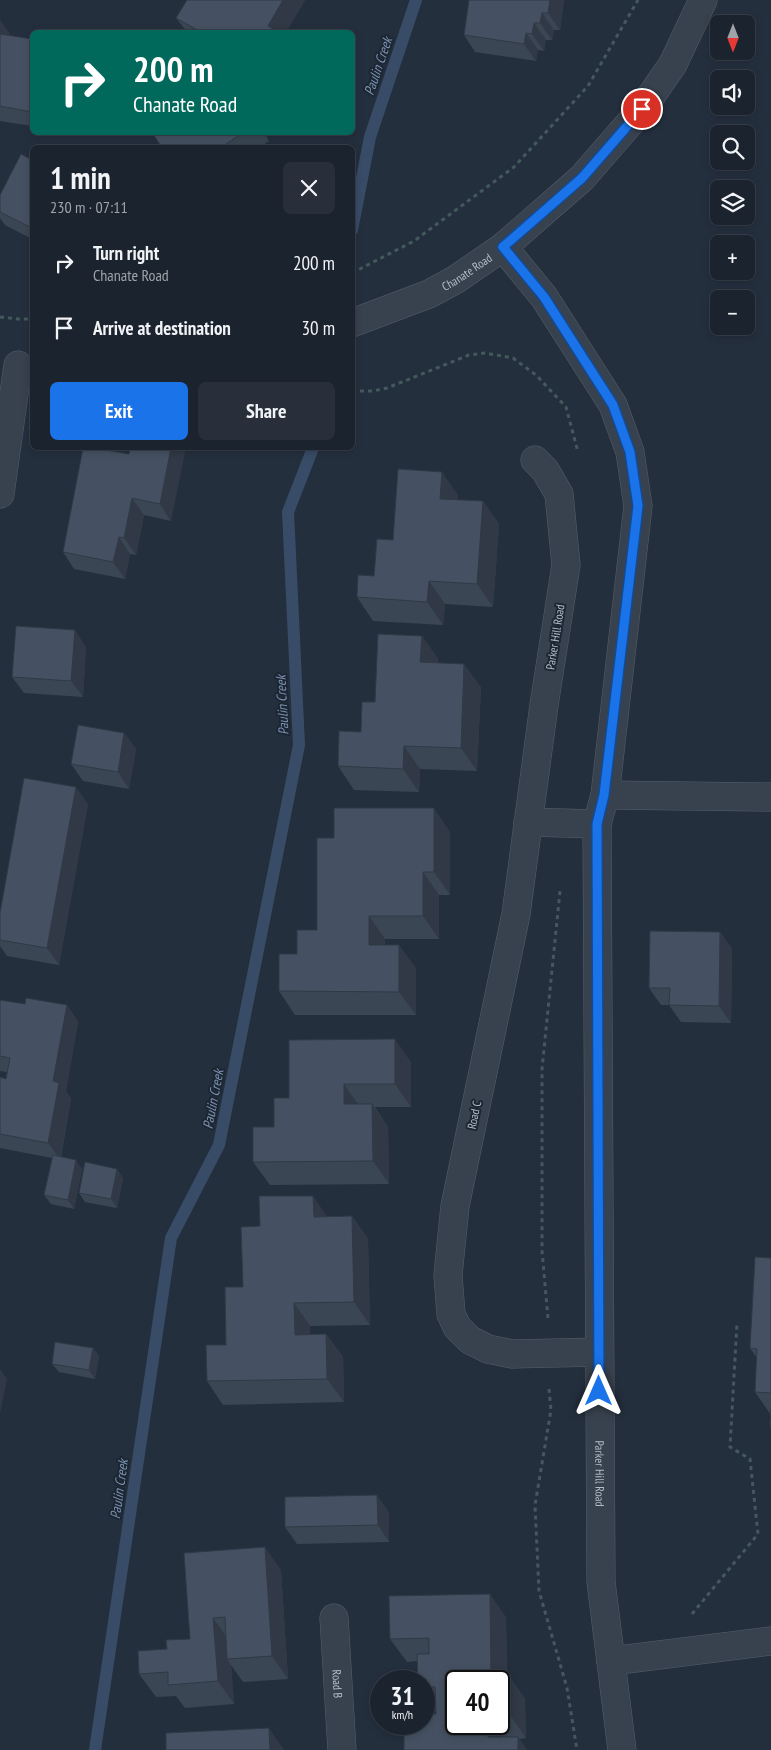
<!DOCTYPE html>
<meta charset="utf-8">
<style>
:root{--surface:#1b232e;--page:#282f3a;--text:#f1f3f6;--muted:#a0a4aa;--line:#39404a;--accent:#1a73e8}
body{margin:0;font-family:"PT Sans Narrow",sans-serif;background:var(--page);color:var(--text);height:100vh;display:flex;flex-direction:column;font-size:19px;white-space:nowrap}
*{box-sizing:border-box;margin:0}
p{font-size:16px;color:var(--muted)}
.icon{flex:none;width:28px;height:28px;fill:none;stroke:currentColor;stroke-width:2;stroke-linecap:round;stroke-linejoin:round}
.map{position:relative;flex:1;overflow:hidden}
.side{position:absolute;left:30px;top:145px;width:325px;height:305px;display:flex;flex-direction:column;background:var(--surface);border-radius:8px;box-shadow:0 2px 8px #0003,0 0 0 1px var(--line)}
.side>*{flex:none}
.guide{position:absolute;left:30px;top:30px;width:325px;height:105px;border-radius:8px;box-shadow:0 2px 8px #0003,0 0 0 1px var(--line);background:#00695c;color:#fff;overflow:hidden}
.needle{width:32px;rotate:180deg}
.controls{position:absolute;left:710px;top:15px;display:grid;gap:10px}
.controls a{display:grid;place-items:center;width:45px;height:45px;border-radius:8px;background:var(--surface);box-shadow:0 2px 8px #0003,0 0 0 1px var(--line);font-size:25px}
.speed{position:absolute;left:370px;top:1670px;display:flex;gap:10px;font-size:25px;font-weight:700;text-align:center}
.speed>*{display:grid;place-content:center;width:65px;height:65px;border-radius:50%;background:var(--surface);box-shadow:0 2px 8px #0003,0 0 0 1px var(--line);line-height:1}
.speed small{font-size:12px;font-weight:400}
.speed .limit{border:2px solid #111;border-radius:8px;background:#fff;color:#111}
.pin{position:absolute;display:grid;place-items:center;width:42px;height:42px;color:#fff;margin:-21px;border:2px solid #fff;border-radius:50%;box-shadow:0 1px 5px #0007}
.me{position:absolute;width:55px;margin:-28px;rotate:0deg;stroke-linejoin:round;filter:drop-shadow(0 0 4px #0008)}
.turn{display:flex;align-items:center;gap:18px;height:105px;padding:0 20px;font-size:22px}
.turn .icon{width:65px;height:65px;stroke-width:2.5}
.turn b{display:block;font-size:35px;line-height:42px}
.round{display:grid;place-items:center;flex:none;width:52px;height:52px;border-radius:8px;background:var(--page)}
.summary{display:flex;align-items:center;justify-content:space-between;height:85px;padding:0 20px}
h1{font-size:30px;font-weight:800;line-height:38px}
.cta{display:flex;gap:10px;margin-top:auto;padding:10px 20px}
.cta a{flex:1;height:58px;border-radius:8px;background:var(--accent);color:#fff;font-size:20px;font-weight:800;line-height:58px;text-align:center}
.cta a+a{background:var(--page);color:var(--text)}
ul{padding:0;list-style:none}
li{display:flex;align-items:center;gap:15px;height:65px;padding:0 20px}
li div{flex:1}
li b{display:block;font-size:19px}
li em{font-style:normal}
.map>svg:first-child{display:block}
</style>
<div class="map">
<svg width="771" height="1750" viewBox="0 0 771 1750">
<rect width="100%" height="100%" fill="#242f3e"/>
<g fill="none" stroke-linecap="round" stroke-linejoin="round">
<!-- stream -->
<g stroke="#394c67" stroke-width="12">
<path d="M352,230L370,137L416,0"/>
<path d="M95,1750L171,1238L219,1145L299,745L288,512L313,448"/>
</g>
<defs>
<g id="minor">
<path id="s1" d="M503,247L544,297L613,405L630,452L638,506L605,795L597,824L601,1582L622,1750"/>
<path id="s2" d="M352,323L429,294L455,280L503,247L582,178L642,109L673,64L703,0"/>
<path d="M535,460L545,470L559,494L566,565L544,705L516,914L455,1206L448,1275L451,1314L457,1327L470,1340L488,1349L512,1354L599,1352"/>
<path d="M0,494L18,365"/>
<path d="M605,795L771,797"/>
<path d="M528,822L597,824"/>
<path id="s3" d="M334,1618L342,1750"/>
<path d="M611,1661L771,1641"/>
</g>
</defs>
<!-- minor casing -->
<use href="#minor" stroke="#565f6c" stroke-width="29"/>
<!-- path -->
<g stroke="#44595c" stroke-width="3" stroke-dasharray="4 4" stroke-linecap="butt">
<path d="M352,273L414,241L514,167L588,86L638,0"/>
<path d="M0,317L18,319H32"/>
<path d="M352,391H373L387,388L469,355L485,353L513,358L536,375L566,407L578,452"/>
<path d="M548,1318L542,1251V1069L560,891"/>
<path d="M549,1389L551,1410L535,1505L539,1591L567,1688L577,1750"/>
<path d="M692,1614L758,1534L750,1459L730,1447L737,1323"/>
</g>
<!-- minor -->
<use href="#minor" stroke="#38414e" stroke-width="28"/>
</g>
<!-- wall -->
<g fill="#3b4654" fill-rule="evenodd">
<path d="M187,0H305L286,32H187L176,18Z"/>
<path d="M469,0H564L560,30H554L552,40H546L544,51L538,50L536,61L475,52L464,35Z"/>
<path d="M0,20L11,36L32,39V126L0,121Z"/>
<path d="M152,132H264L269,141L259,148H162Z"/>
<path d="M32,160V239L5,225L0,218V195Z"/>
<path d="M129,454L171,521L144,515L136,555L130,554L125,579L74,569L63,552Z"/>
<path d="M458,495V500L483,501L499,524L493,607L445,604L443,625L373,621L357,597L374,576L393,540Z"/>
<path d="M422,636L438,659V663L481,687L477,771L420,769L419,792L354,790L338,766L361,732L375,702Z"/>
<path d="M86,647L83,697L24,693L12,677Z"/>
<path d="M124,733L136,749L129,789L83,781L71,764Z"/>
<path d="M88,804L59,965L7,956L0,946V913Z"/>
<path d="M450,832V895H439V939H385V945L416,968V1015H295L279,991L297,954L317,930L334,838Z"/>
<path d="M720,932L732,949L731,1023L681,1022L669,1005H661L649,988Z"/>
<path d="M0,1000L25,1004L67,1005L78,1022L66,1091L71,1099L61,1157L82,1169L74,1209L51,1204L44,1195L52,1158L0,1148V1077L6,1079L7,1072L0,1071Z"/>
<path d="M411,1062V1107H375L388,1127L389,1184L270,1185L253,1162L274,1127L289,1098Z"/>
<path d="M117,1169L123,1178L117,1208L85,1202L79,1193Z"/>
<path d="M352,1216L368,1239L370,1325L310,1326V1334H326L343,1357L344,1402L223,1405L207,1381L226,1345L260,1226L328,1217Z"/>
<path d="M771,1258V1428V1415L755,1392L757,1358L750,1348Z"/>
<path d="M93,1348L99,1356L95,1379L59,1372L52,1364Z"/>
<path d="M389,1512V1542L297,1544L285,1527Z"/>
<path d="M184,1553L281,1570L288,1679L243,1682L231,1665L234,1704L185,1708L176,1696L156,1697L139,1674L167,1649L190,1639Z"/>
<path d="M506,1617L507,1676H509L525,1699L526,1738L519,1739L527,1750H404L436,1714L435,1710H434L424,1695V1681L417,1661L407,1662L390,1639ZM499,1681V1724H456Z"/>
</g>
<!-- shaded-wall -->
<g fill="#303945">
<path d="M283,0H305L286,32H272L268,26Z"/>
<path d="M550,0H564L560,30L548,13Z"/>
<path d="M542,13L554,30L552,40L540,23Z"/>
<path d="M0,20L12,37L0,36Z"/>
<path d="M534,23L546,40L544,51L532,34Z"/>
<path d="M526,33L538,50L536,61L524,44Z"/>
<path d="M171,448H186L171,521L160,504Z"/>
<path d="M442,472L458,495L456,522L440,499Z"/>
<path d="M132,498L144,515L136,555L124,538Z"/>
<path d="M483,501L499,524L493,607L477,584Z"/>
<path d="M119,537L130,554L125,579L113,562Z"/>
<path d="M429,581L445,604L443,625L427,602Z"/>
<path d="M75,630L86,647L83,697L71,681Z"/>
<path d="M422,636L438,659L437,685L420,662Z"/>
<path d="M464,664L481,687L477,771L461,748Z"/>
<path d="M124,733L136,749L129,789L118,772Z"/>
<path d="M404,746L420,769L419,792L403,769Z"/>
<path d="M76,787L88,804L59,965L47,948Z"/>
<path d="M434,808L450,832V895L434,872Z"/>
<path d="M423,872L439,895V939L423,916Z"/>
<path d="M369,916L385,939V968L369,945Z"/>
<path d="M720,932L732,949L731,1023L719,1006Z"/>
<path d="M399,945L416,968V1015L399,992Z"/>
<path d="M67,1005L78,1022L66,1091L71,1099L60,1159L48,1143L53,1081Z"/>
<path d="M395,1039L411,1062V1107L395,1084Z"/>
<path d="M344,1084L360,1107L344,1104Z"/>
<path d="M372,1104L388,1127L389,1184L373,1161Z"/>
<path d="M76,1160L82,1169L74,1209L68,1200Z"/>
<path d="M117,1169L123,1178L117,1208L111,1199Z"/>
<path d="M313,1196L329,1219L314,1217Z"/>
<path d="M352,1216L368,1239L370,1325L354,1302Z"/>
<path d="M294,1303L310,1326L311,1358L295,1335Z"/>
<path d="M326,1334L343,1357L344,1402L327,1379Z"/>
<path d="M93,1348L99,1356L95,1379L89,1370Z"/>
<path d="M0,1369L7,1379L0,1414Z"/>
<path d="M377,1495L389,1512V1542L378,1525Z"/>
<path d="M265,1547L281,1570L288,1679L272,1656Z"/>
<path d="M490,1594L506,1617L507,1699L491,1676Z"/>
<path d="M213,1618L230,1641L227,1659L231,1665L234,1704L218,1681Z"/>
<path d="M509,1676L525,1699L526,1738L510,1715Z"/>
<path d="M488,1724H493L504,1739L488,1737Z"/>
<path d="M269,1728L284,1750H270Z"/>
<path d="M518,1737L527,1750H518Z"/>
</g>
<!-- building -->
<g fill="#455162" stroke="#303945">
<path d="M187,0H283L268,26L279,32H201L176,18Z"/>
<path d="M469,0H550L548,13H542L540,23H534L532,34L526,33L524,44L464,35Z"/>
<path d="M0,34L32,39V112L0,106Z"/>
<path d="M152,132H244L220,148H162Z"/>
<path d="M21,154L32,160V228L0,212V195Z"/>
<path d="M83,448H94L129,454L130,448H171L160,504L132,498L124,538L119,537L113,562L63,552Z"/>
<path d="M398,469L442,472L440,499L483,501L477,584L429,581L427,602L357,597L358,575L374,576L377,539L393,540Z"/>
<path d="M16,626L75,630L71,681L12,677Z"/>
<path d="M378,634L422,636L420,662L464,664L461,748L404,746L403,769L338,766L339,731L361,732L362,702H375Z"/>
<path d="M78,725L124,733L118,772L71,764Z"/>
<path d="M24,778L76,787L47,948L0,940V913Z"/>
<path d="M334,808H434V872H423V916H369V945H399V992L279,991V954H297V930H317V838H334Z"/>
<path d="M650,931L720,932L719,1006L669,1005L670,988H649Z"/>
<path d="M26,998L67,1005L53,1081L59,1083L48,1143L0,1134V1077L6,1079L10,1058L0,1056V1000L25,1004Z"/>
<path d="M395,1039V1084H344V1104H372L373,1161L253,1162V1127H274V1098H289V1040Z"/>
<path d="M53,1155L76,1160L68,1200L44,1195Z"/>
<path d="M85,1162L117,1169L111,1199L79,1193Z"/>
<path d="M259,1196H313L314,1217L352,1216L354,1302L294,1303L295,1335L326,1334L327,1379L207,1381L206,1345H226L225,1287H243L241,1227L260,1226Z"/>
<path d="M755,1257L771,1258V1393L755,1392L757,1349L750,1348Z"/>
<path d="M55,1342L93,1348L89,1370L52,1364Z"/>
<path d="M771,1409V1428L770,1425Z"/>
<path d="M377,1495L378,1525L285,1527V1497Z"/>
<path d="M265,1547L272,1656L227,1659L225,1617L213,1618L218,1681L168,1685V1672L139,1674L138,1651L167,1649L166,1640L190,1639L184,1553Z"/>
<path d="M490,1594L491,1676H509L510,1715L499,1716V1681H456V1724H488V1737H518V1750H404V1724H424V1714H436L435,1687H424V1681H418L417,1654H429V1638L390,1639L389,1596Z"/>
<path d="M269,1728L270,1750H166V1733Z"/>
</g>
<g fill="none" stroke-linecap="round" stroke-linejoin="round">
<defs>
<path id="route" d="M599,1391L597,824L604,795L638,506L630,452L613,405L544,297L503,247L582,178L642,109"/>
</defs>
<!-- route casing -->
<use href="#route" stroke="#114b97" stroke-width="12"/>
<!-- route -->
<use href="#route" stroke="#1a73e8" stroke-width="9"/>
</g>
<g text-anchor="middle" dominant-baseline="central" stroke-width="4" stroke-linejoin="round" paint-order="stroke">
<!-- street labels -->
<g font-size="12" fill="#b4bcc9" stroke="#1d2633">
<text stroke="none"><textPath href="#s2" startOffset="126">Chanate Road</textPath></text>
<text transform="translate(555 637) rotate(-81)">Parker Hill Road</text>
<text transform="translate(474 1115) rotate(-78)">Road C</text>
<text stroke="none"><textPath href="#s1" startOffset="1268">Parker Hill Road</textPath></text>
<text stroke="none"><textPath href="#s3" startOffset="66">Road B</textPath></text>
</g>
<!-- water labels -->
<g font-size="14" font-style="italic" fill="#7c92b1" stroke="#1d2633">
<text transform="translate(378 66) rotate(-71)">Paulin Creek</text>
<text transform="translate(282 705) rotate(-93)">Paulin Creek</text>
<text transform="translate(213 1099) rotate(-79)">Paulin Creek</text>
<text transform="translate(119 1489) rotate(-82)">Paulin Creek</text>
</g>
</g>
</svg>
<div class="controls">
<a><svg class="needle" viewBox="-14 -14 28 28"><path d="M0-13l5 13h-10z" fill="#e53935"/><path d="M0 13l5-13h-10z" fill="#a0a4aa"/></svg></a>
<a><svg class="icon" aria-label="sound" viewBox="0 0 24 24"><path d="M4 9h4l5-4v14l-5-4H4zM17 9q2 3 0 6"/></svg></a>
<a><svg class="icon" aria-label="search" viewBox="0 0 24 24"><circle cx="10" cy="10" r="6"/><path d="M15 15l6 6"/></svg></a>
<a><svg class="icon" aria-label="layers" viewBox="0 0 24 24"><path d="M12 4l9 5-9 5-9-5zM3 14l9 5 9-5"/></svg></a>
<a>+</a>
<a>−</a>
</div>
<div class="speed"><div>31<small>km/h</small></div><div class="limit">40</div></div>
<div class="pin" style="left:642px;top:109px;background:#d93025"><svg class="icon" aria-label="arrive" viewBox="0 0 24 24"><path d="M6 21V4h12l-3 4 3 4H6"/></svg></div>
<svg class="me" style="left:599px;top:1391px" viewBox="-20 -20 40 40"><path d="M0-17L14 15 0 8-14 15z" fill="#1a73e8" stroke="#fff" stroke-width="4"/></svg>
<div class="guide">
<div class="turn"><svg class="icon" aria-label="right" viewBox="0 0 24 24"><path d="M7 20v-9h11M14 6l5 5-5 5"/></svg><div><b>200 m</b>Chanate Road</div></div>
</div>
<section class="side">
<div class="summary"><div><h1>1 min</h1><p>230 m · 07:11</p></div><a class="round"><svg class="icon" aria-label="close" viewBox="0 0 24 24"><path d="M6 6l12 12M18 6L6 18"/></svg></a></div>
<ul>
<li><svg class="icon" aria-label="right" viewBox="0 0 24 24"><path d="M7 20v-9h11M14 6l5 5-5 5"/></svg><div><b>Turn right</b><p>Chanate Road</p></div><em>200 m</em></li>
<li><svg class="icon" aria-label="arrive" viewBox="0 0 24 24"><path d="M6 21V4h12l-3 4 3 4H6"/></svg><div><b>Arrive at destination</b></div><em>30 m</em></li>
</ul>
<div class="cta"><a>Exit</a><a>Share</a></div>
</section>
</div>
